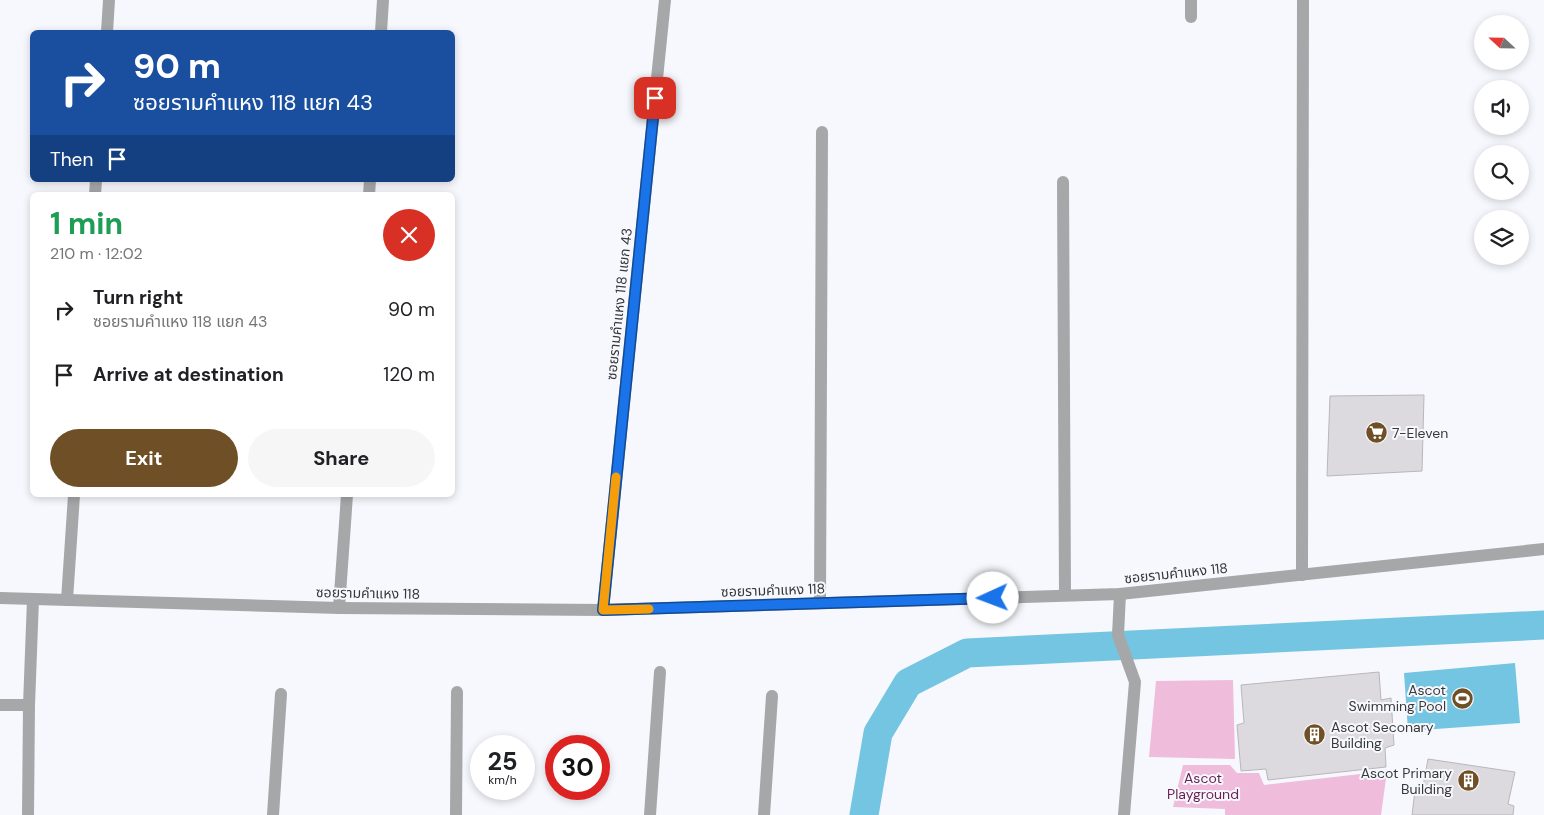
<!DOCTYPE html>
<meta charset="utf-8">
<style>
:root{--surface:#fff;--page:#f6f6f6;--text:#202124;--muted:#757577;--accent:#6f4f25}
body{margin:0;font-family:"DM Sans","Noto Sans Thai",sans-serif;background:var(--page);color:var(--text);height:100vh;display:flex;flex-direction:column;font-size:19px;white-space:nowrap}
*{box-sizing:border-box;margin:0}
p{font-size:16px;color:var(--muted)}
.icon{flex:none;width:28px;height:28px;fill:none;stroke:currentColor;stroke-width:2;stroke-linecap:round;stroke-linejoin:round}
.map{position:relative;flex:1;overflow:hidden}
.drawer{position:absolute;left:30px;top:192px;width:425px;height:305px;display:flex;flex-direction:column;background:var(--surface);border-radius:8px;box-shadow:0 2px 8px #0003}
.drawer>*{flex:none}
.banner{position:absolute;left:30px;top:30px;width:425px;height:152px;border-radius:8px;box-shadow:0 2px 8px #0003;background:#1a4fa0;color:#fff;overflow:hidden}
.needle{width:32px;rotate:292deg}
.fabs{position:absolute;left:1474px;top:15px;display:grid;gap:10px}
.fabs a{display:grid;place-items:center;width:55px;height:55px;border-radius:50%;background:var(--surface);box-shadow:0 2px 8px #0003;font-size:25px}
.speed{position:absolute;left:470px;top:735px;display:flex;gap:10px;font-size:25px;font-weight:700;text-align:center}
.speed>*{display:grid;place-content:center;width:65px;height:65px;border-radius:50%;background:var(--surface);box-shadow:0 2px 8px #0003;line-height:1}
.speed small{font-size:12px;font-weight:400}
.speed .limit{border:8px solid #d22;background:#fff;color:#111}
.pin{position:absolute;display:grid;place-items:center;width:42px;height:42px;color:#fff;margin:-21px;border-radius:10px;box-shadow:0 2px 8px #0006}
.me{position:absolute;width:55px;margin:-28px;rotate:268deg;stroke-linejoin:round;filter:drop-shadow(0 0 4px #0008)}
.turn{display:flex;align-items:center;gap:18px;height:105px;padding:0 20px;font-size:22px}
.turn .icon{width:65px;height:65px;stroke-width:2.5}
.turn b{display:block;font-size:35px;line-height:42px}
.then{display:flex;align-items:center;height:48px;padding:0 20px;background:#0003;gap:10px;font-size:19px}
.round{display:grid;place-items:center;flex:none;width:52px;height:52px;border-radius:26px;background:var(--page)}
.summary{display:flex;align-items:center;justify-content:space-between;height:85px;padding:0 20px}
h1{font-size:30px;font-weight:700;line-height:38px;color:#1e9e55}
.button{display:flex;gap:10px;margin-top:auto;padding:10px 20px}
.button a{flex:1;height:58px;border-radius:30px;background:var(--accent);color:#fff;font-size:20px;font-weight:700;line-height:58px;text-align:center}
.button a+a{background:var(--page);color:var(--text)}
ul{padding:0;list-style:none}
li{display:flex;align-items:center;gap:15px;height:65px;padding:0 20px}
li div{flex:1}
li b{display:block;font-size:19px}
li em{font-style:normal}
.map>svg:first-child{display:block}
</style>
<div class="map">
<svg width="1544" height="815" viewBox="0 0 1544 815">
<rect width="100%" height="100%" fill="#f7f8fd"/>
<!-- green -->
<g fill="#efbcdb">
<path d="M1233,680L1235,759L1149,757L1156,681Z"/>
<path d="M1183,765H1230L1237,773H1259L1264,785L1387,771L1381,815H1225V809L1173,807Z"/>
</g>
<!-- water -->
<path fill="#74c5e1" d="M1515,663L1520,723L1408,731L1404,673Z"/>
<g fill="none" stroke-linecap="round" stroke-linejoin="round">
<!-- canal -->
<path stroke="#74c5e1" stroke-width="29" d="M864,815L878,733L908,683L967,653L1544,625"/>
</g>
<!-- building -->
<g fill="#dddadf" stroke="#b9b7bb">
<path d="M1424,395L1422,471L1327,476L1330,396Z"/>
<path d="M1379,672L1381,700L1391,698L1394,745L1385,748L1386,767L1268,780L1266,769L1241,771L1237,725L1244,723L1241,685Z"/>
<path d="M1428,759L1515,772L1508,804L1514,806L1513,815H1412L1415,791L1422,792Z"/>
</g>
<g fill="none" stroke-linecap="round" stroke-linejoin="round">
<!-- minor -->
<g stroke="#a6a7a9" stroke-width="12">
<path d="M1191,0V17"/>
<path d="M107,32L109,0"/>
<path d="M381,32L383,0"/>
<path d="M1063,182L1065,595"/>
<path d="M95,195L96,180"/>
<path d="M369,195L370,180"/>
<path d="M1302,575L1303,0"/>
<path d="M1120,594L1118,635L1135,682L1124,815"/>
<path d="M0,598L339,608L603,610L1120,594L1544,549"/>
<path d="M67,600L74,495"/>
<path d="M820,603L822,132"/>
<path d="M339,608L347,495"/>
<path d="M603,610L665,0"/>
<path d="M0,705H29"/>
<path d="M28,815L29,705L33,599"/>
<path d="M273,815L281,694"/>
<path d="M456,815L457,692"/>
<path d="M650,815L660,672"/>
<path d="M764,815L772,696"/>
</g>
</g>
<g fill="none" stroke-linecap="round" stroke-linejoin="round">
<defs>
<path id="route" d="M655,98L603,610L993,598"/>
</defs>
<!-- route casing -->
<use href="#route" stroke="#114b97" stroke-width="12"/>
<!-- route -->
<use href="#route" stroke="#1a73e8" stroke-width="9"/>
<!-- slow -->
<path stroke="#f59e0b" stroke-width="9" d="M616,477L603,610L649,609"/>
</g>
<!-- icons -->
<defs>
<symbol id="supermarket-disc" viewBox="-11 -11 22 22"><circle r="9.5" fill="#6f4f25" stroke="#f7f8fd"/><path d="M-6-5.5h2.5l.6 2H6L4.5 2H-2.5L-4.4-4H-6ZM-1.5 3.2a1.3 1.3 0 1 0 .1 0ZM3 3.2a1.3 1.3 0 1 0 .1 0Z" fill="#fff"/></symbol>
<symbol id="stadium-disc" viewBox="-11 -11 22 22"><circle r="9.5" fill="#6f4f25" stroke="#f7f8fd"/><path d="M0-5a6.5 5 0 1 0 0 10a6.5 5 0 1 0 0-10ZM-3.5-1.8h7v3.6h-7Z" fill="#fff"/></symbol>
<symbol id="building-disc" viewBox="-11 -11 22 22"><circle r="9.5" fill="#6f4f25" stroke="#f7f8fd"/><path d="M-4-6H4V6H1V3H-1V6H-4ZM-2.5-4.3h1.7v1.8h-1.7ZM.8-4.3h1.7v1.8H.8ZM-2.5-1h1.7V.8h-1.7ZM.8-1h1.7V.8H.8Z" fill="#fff"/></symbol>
</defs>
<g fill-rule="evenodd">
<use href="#supermarket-disc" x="1364" y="420" width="25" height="25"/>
<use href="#stadium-disc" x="1450" y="686" width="25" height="25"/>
<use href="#building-disc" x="1302" y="722" width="25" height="25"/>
<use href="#building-disc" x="1456" y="768" width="25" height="25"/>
</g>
<g text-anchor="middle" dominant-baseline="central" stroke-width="4" stroke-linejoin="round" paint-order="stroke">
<!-- street labels -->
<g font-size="14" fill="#37383a" stroke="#f7f8fd">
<text transform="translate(619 304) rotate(-84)">ซอยรามคำแหง 118 แยก 43</text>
<text transform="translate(1176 573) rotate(-6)">ซอยรามคำแหง 118</text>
<text transform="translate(773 590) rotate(-2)">ซอยรามคำแหง 118</text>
<text transform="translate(368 593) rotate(1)">ซอยรามคำแหง 118</text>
</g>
<!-- poi labels -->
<g font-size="14" fill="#37383a" stroke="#f7f8fd" text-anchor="start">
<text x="1392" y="433">7-Eleven</text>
<text x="1446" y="690" text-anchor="end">Ascot<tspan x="1446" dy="16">Swimming Pool</tspan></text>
<text x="1331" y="727">Ascot Seconary<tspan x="1331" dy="16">Building</tspan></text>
<text x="1452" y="773" text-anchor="end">Ascot Primary<tspan x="1452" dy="16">Building</tspan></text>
</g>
<!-- park labels -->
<g font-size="14" fill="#6a2254" stroke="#f7f8fd">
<text x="1203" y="778">Ascot<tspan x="1203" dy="16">Playground</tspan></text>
</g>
</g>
</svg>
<div class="fabs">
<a><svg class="needle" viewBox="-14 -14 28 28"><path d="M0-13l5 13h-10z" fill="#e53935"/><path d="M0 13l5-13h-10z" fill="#757577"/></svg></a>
<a><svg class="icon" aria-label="sound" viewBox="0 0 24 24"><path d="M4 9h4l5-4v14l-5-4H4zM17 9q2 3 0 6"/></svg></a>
<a><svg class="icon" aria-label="search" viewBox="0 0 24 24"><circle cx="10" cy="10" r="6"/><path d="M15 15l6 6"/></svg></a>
<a><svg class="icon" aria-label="layers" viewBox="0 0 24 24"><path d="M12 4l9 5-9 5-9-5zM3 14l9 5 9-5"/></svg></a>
</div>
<div class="speed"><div>25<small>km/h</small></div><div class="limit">30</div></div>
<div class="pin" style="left:655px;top:98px;background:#d93025"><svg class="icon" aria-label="arrive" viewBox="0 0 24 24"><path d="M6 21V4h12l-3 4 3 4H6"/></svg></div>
<svg class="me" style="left:993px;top:598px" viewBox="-20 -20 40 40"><circle r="19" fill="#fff"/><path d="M0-13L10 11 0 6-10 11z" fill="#1a73e8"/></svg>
<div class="banner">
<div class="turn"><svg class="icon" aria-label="right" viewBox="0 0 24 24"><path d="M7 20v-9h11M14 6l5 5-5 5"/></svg><div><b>90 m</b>ซอยรามคำแหง 118 แยก 43</div></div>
<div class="then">Then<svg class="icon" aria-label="arrive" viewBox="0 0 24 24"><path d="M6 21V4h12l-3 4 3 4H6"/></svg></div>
</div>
<section class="drawer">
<div class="summary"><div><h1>1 min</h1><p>210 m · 12:02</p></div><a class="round" style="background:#d93025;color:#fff"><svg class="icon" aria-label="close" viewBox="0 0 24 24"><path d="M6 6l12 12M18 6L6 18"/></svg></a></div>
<ul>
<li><svg class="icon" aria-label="right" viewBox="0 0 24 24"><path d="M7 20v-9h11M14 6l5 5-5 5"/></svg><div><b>Turn right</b><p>ซอยรามคำแหง 118 แยก 43</p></div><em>90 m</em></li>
<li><svg class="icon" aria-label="arrive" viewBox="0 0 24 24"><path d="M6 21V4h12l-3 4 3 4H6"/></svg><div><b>Arrive at destination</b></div><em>120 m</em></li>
</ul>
<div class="button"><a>Exit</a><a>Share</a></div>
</section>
</div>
